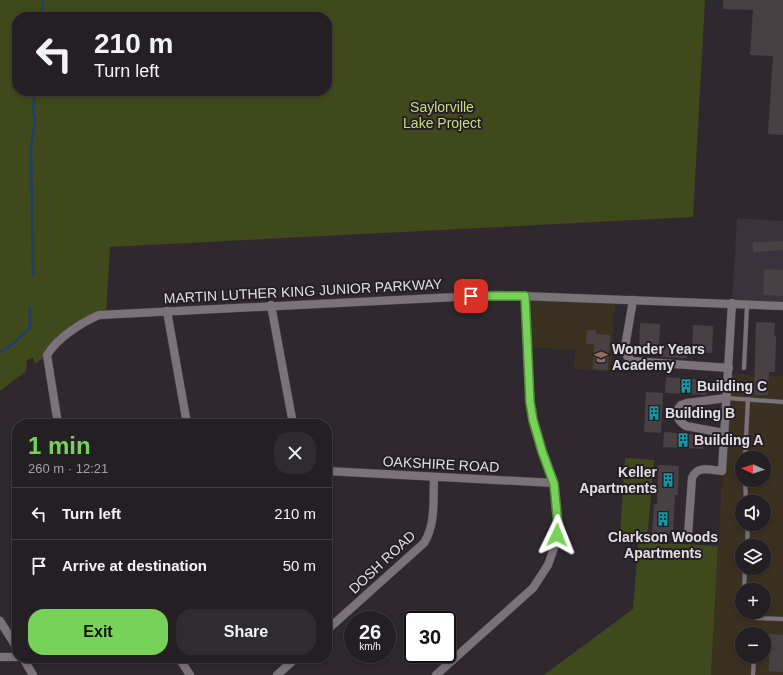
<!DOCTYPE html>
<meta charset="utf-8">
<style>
:root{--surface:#231f23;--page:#2f2c30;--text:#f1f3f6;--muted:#a3a2a6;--line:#403d41;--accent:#78d259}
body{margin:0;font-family:Arial,sans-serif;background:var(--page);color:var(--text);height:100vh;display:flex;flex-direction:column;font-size:15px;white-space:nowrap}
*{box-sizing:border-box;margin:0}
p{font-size:13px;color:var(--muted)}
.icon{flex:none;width:22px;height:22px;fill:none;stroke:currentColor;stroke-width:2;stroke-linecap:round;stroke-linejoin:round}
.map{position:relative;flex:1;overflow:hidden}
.details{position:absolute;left:12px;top:419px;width:320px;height:244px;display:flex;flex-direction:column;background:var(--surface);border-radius:16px;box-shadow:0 2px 6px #0003,0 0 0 1px var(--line)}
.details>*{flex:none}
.guide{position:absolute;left:12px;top:12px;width:320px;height:84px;border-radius:16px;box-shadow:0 2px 6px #0003,0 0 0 1px var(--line);background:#231f23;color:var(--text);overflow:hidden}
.needle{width:26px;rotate:273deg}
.tools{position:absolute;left:735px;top:451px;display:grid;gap:8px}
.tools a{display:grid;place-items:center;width:36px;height:36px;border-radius:50%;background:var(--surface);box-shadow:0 2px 6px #0003,0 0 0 1px var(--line);font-size:20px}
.speed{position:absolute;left:344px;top:611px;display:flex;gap:8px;font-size:20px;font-weight:700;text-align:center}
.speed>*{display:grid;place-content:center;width:52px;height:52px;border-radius:50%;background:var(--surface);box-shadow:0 2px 6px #0003,0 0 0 1px var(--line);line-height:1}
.speed small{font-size:10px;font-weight:400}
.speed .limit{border:2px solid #111;border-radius:6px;background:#fff;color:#111}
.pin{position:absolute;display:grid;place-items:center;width:34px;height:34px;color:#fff;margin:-17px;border-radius:8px;box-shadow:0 2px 6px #0006}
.me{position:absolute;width:44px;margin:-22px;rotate:2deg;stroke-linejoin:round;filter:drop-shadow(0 0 3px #0008)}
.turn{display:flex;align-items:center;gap:14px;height:84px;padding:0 16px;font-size:18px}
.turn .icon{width:52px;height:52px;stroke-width:2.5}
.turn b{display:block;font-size:28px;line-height:34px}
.round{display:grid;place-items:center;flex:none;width:42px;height:42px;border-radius:16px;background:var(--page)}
.summary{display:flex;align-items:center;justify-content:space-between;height:68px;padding:0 16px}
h1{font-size:24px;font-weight:700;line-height:30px;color:var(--accent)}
.button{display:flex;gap:8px;margin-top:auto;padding:8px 16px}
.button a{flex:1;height:46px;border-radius:16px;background:var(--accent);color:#111;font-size:16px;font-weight:700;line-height:46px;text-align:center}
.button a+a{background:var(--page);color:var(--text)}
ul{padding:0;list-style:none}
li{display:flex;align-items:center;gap:12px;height:52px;padding:0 16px;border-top:1px solid var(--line)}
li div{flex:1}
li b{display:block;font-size:15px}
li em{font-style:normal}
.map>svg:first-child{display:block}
</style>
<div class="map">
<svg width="783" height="675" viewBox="0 0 783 675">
<rect width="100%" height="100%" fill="#2f292f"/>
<!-- commercial -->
<g fill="#3b3121" fill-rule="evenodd">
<path d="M525,297L615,300L611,372L574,369L575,350L528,347Z"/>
<path d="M728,374L783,376V675H711ZM742,458H764V480H742ZM742,502H764V524H742ZM742,546H764V568H742ZM742,590H764V612H742ZM742,634H764V656H742Z"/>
</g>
<!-- built -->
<path fill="#3b323c" d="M737,218L783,221V306L732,303Z"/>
<!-- green -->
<g fill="#40491b" fill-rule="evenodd">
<path d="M0,0H705L693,217L110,247L106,315L88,320L35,364L33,357L27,360L26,371L0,391ZM17,17H327V91H17Z"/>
<path d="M625,458L654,460L647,542L718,546L711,675H544L633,609L639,537L620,536Z"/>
</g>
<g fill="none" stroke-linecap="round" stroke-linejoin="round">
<!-- stream -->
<g stroke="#1e3e6f" stroke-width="2.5">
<path d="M42,17L43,0"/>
<path d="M33,276L31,147L35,121L33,111L35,91"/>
<path d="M0,352L9,347L30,328V307"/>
</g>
</g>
<!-- building -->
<g fill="#494044">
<path d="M723,0H783V135L768,134L773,56L750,55L753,10L723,9Z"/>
<path d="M783,241V250L753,252V242Z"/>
<path d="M764,269L783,270V296L763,295Z"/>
<path d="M756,322L775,323L774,335L776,336L775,372H769L768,395H754Z"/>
<path d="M640,323L660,324L659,350L639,349Z"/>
<path d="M693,325L713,326L712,353L692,352Z"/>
<path d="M587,330H596V334L610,335L608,370L593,369L594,344H586Z"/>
<path d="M661,345L689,347L687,358L661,357Z"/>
<path d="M666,377L706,380V395L665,393Z"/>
<path d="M646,392L663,393L661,433L644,432Z"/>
<path d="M664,432L704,435L703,449L663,447Z"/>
<path d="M658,465L679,466L678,495H675L673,534L652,533L654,504H657Z"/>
<path d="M769,634L783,635V672L769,671Z"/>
</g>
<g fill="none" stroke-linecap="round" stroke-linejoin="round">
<defs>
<g id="service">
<path d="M744,368L747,305"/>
<path d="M727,398L783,402"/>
<path d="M745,458L748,399"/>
<path d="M745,480L746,502"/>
<path d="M747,546L748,524"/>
<path d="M744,590L745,568"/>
<path d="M747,612L756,618L783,619"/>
<path d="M753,675L754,656"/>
</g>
<g id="minor">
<path d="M633,300L625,347L627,356L632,361L729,368"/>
<path d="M271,305L293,424"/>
<path d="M167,311L187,424"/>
<path d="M58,424L47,355C58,337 81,323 99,315L496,295L783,306"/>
<path d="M724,433L686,426C679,421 677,418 677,410L681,405L687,403L727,398"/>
<path d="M327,471L554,483"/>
<path d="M688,535L692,478C697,465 710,470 722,471L732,303"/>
<path d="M0,621L17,648"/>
<path d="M327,630L424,543C436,524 433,499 434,477"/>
<path d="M0,657H17"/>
<path d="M23,658L33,675"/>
<path d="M179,658L190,675"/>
<path d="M277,675L296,658"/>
<path d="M436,675L533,588L548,565L555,545L558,525L554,483L542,451L533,420L530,401L525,297"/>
</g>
</defs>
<!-- service casing -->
<use href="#service" stroke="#4c474c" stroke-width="5"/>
<!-- minor casing -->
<use href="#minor" stroke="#4c474c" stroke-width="9"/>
<!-- service -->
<use href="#service" stroke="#7a737a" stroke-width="4"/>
<!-- minor -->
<use href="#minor" stroke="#7a737a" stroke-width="8"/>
</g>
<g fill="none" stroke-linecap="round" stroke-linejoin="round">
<defs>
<path id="route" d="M471,296H525L530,402L533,420L542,451L554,484L558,525L557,535"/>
</defs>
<!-- route casing -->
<use href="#route" stroke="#4e883a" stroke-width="10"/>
<!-- route -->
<use href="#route" stroke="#78d259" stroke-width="7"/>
</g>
<!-- icons -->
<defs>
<symbol id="school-bare" viewBox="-9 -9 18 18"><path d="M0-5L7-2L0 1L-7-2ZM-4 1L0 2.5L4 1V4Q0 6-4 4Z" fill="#8d6e63" stroke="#251f25" stroke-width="2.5" paint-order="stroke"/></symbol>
<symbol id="building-bare" viewBox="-9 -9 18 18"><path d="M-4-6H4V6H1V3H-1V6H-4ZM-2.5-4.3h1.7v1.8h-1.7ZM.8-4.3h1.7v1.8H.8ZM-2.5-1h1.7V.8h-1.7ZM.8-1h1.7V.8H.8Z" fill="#0f9aa8" stroke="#251f25" stroke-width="2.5" paint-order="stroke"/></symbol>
</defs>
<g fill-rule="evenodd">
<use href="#school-bare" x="591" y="347" width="20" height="20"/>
<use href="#building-bare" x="676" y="376" width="20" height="20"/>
<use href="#building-bare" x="644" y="403" width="20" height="20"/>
<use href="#building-bare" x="673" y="430" width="20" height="20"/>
<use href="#building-bare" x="658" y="470" width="20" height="20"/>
<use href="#building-bare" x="653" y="509" width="20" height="20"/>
</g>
<g text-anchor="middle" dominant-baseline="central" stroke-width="4" stroke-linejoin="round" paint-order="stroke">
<!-- park labels -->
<g font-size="14" fill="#c8dd7f" stroke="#251f25">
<text x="442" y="107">Saylorville<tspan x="442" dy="16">Lake Project</tspan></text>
</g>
<!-- street labels -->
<g font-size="14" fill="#e2dee2" stroke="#251f25">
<text transform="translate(303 291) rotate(-3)">MARTIN LUTHER KING JUNIOR PARKWAY</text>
<text transform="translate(441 464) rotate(3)">OAKSHIRE ROAD</text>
<text transform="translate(382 562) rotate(-43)">DOSH ROAD</text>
</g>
<!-- poi labels -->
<g font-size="14" font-weight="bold" fill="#e2dee2" stroke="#251f25" text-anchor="start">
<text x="612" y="349">Wonder Years<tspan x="612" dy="16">Academy</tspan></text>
<text x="697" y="386">Building C</text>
<text x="665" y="413">Building B</text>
<text x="694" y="440">Building A</text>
<text x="657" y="472" text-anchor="end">Keller<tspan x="657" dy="16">Apartments</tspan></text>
<text x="663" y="537" text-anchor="middle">Clarkson Woods<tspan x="663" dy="16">Apartments</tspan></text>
</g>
</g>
</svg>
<div class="tools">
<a><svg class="needle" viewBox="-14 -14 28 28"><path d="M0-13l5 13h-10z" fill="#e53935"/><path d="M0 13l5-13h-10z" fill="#a3a2a6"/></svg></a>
<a><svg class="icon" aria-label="sound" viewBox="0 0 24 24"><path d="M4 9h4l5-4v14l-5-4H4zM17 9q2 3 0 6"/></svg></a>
<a><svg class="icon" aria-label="layers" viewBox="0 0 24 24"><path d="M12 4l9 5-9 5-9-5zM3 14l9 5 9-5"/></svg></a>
<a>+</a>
<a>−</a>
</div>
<div class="speed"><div>26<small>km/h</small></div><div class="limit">30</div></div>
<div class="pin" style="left:471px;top:296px;background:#d93025"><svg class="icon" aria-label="arrive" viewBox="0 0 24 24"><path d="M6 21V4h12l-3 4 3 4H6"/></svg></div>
<svg class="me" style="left:557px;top:535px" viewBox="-20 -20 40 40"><path d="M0-17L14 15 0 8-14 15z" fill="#78d259" stroke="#fff" stroke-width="4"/></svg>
<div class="guide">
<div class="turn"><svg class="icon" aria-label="left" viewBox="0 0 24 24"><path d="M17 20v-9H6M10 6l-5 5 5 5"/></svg><div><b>210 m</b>Turn left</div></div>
</div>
<section class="details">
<div class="summary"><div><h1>1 min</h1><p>260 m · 12:21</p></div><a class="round"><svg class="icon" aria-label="close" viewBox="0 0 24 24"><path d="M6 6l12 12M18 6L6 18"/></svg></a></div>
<ul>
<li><svg class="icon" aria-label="left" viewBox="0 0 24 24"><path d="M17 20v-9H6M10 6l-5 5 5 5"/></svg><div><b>Turn left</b></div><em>210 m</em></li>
<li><svg class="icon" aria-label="arrive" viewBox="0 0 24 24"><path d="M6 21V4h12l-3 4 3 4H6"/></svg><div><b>Arrive at destination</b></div><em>50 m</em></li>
</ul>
<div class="button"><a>Exit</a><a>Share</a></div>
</section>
</div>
